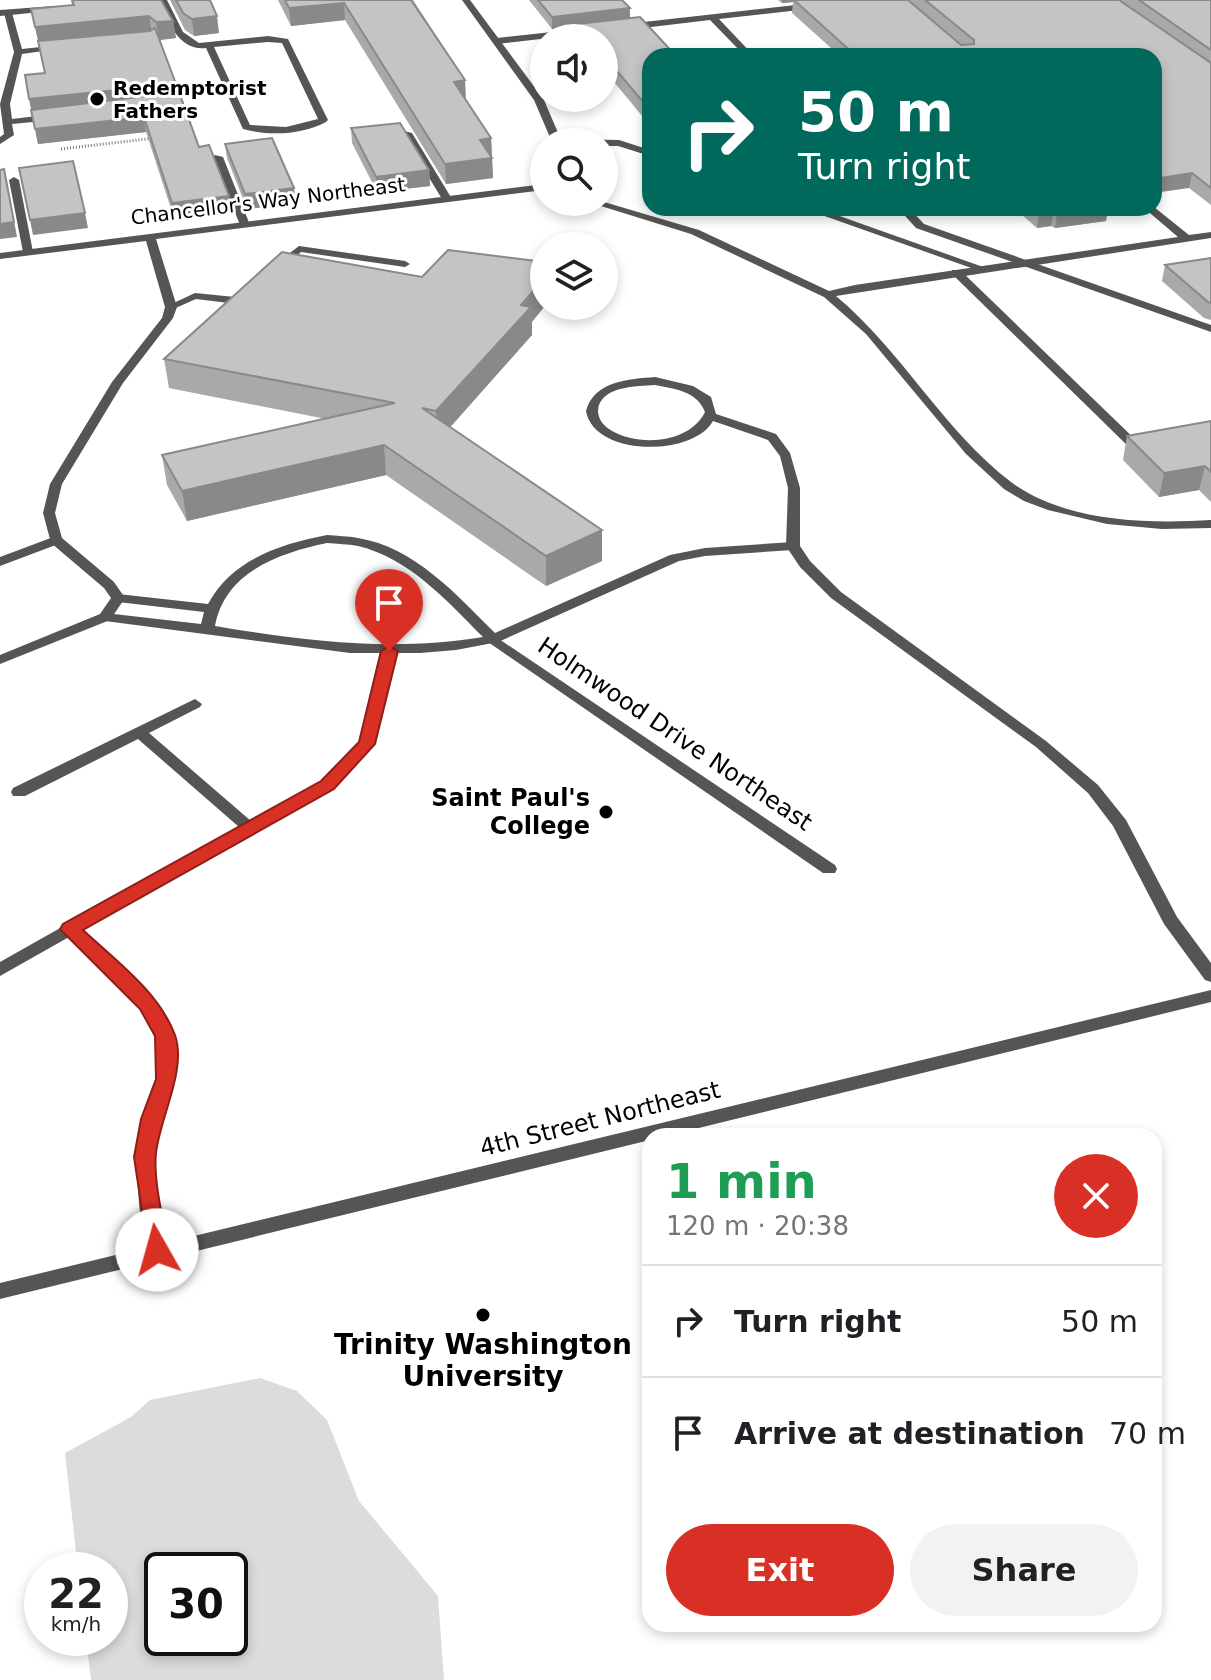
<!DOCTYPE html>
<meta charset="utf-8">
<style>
:root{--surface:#fff;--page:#f2f2f2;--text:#202124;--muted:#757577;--line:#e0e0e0;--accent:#d93025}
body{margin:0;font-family:"DejaVu Sans",sans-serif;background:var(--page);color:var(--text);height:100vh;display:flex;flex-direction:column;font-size:30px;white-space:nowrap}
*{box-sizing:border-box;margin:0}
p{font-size:26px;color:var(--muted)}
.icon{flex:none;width:44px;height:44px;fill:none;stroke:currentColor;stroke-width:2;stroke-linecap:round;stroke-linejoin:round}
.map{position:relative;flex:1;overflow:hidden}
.side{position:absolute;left:642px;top:1128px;width:520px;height:504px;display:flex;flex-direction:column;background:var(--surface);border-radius:24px;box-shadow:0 4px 12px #0003}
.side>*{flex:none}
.guide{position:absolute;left:642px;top:48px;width:520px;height:168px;border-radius:24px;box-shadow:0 4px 12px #0003;background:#00695c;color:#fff;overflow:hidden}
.controls{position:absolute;left:530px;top:24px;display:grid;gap:16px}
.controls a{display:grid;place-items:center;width:88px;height:88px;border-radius:50%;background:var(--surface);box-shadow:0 4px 12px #0003;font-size:40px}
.speed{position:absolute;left:24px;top:1552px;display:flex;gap:16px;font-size:40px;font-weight:700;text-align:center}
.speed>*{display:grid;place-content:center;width:104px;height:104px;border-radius:50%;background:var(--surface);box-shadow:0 4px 12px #0003;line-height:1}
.speed small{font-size:20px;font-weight:400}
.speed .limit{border:4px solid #111;border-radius:12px;background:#fff;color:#111}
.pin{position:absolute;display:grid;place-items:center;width:68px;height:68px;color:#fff;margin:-82px -34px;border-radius:50% 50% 50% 0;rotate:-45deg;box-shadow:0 0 8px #0007}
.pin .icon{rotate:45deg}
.me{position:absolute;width:88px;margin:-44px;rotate:353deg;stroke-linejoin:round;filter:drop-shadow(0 0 6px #0008)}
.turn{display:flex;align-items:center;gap:28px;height:168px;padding:0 24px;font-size:36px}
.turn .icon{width:104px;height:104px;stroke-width:2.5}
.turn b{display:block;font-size:56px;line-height:68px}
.round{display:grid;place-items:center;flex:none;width:84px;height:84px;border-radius:42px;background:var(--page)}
.summary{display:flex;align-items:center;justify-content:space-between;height:136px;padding:0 24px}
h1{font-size:48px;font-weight:700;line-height:60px;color:#1e9e55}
.cta{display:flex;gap:16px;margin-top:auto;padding:16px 24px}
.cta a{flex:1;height:92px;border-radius:48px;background:var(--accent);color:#fff;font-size:32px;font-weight:700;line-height:92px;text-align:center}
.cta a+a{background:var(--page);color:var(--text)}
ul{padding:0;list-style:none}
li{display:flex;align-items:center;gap:24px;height:112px;padding:0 24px;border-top:2px solid var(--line)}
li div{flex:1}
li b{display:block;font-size:30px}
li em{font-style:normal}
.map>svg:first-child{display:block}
</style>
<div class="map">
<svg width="1211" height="1680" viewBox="0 0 1211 1680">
<rect width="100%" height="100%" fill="#fff"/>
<!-- green -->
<path fill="#dcdcdc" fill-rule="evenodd" d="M260,1378L297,1391L327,1420L359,1501L438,1596L444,1680H91L86,1638H110V1570H78L65,1453L131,1417L150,1400ZM162,1570H230V1638H162Z"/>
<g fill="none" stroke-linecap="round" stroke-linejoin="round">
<!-- path -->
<path stroke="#777" stroke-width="3" stroke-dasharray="1 2" stroke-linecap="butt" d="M61,149L155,138"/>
<!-- service -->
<g fill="#555" fill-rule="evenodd">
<path d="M159,0H167L183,32L199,43L268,36L288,39L328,120L326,122C302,135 269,136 243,129L206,48C178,51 168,21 159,0ZM268,42L282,43L318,119L286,127L250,125L214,47Z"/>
<path d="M814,3L818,6L817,8L719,19L754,56H745L710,20L626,30L622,27L626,24Z"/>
<path d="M8,10L12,13L22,49L60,45L64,48L22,54L10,104L12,119L54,114L59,117L54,120L12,124L14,135L0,144V137L4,134L0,104L14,52L4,13Z"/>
<path d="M599,27L603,30L602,32L497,44L493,41L497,38Z"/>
<path d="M404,131L412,133L452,199L451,201L442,199L402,133Z"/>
<path d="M557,139L619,140L650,150V156L618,146H604V142H552Z"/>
<path d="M215,155L223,157L250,225L249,227L240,225L213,157Z"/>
<path d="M14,177L19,180L33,252L28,255L23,252L9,180Z"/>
<path d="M802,208H817L986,268L977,270Z"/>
<path d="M898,208H909L924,224L1211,325V332L916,228Z"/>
<path d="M299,246L405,261L410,264L405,267L301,252L282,269H274V265Z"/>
<path d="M952,270H960L1141,445H1146V451L1134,452L952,274Z"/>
<path d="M244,290L253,292L237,304L196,299L171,310L165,307L195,293L235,297Z"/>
<path d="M327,535C337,536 348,536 358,538C414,547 457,595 495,633L670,555L705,548L793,542L800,546L793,550L705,556L679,561L498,642L456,650L420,653H350L105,621L98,617L105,613L201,624L204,612L118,602L111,598L118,594L208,604C232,559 281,544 327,535ZM327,543C337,544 348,544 358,546C409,558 447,601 483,637C392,652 304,641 215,626C225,572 279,553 327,543Z"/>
<path d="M56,536L61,537V543L0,566V557Z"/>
</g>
<!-- minor -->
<g fill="#555" fill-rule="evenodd">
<path d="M462,0H470L544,100L562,142H552L534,100Z"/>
<path d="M54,6V10L51,11L0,16V10Z"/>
<path d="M544,184V190L156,239L177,307L173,318L123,383L62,484L55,513L62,538L114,582L125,598L110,620L0,664V655L100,614L111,598L104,588L51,543L43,513L50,484L112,382L162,318L165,307L146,241L0,259V253Z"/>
<path d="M588,202H604L699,230L829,291L855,285L1178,237L1144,208L1154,207L1189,235L1211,232V238L836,296C902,351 943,430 1011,482C1065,522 1146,524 1211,520V528L1162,529L1107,524L1048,510L1024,501L1004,489L966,454L866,334L824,297L691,234Z"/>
<path d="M655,377L693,386L711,397L716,414L776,434L790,453L800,488V546L810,561L841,592L1046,741L1098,785L1126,820L1177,917L1211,963V982L1205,980L1164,924L1113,826L1088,793L1036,747L831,598L800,567L786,546L788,488L780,456L768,440L713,421C693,457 594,457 586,411C594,381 629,379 655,377ZM655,385C675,389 697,391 705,412C690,443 640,447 612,431C605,427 598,420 598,411C599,386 638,386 655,385Z"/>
<path d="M493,635L835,865L837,869L835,873H823L488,642L486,639Z"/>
<path d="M389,647L396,651L375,744L332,789L82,930C113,959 167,998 176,1043C182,1074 162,1103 158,1133C151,1172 161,1212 167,1250L164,1256L157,1258L150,1256C138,1232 134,1154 140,1128C147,1097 168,1064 155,1033C139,993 98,965 69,937L0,976V962L239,827L138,739L25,796H13L11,792L13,788L195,699L202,704L200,707L149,733L251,821L322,781L360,743L382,651Z"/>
</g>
<!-- tertiary -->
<path fill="#555" fill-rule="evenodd" d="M1211,990V1002L666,1136H650V1140L0,1299V1283Z"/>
</g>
<!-- wall -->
<g fill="#a9a9a9">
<path d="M70,0H161L173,21L176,38L160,40L176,84L177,92L199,147L231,211L174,218L146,132L38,144L25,75L45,73L31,9L72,5L71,0Z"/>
<path d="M170,0H210L219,33L194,36L185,30Z"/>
<path d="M278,0H413L465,80V99L491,138L493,178L446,184L345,20L291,26Z"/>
<path d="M529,0H622L630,8V18L676,56L643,117L604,70V38H577V26L552,29Z"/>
<path d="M778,0H1211V205L1189,188L1154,56H840L792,13L793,2L782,3Z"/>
<path d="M351,128L429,170L430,186L377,192L352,143Z"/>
<path d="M225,144L296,203L247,209L227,158Z"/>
<path d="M1014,208H1108L1106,221L1055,228L1051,226L1037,228Z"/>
<path d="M1211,258V320L1204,318L1162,281L1165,265Z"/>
<path d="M532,322V335L450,427L602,561L546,586L386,475L187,521L167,485L162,455L326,419L169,388L164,359Z"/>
<path d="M1211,421V502L1199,490L1159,497L1123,460L1127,436Z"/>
</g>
<!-- shaded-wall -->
<g fill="#898989">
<path d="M782,0H793V2L782,3Z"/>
<path d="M344,3L345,20L291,26L289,8Z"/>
<path d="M630,8V20L577,24V26L552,29V17Z"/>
<path d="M149,16L152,33L39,44L35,27Z"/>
<path d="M217,16L219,33L194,36L192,19Z"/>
<path d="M173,21L176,38L159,40L156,22Z"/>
<path d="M465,80L466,99L455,100L454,82Z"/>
<path d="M176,84L178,99L32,114L29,99Z"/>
<path d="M650,102V117H643L644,103Z"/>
<path d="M144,117L146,132L38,144L35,129Z"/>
<path d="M491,138L492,157L480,140Z"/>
<path d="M492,158L493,178L446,184L445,164Z"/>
<path d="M429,170L430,186L377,192L376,177Z"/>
<path d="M1192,173L1189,188L1154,193V179Z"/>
<path d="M7,184L17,237L0,239V224Z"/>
<path d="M294,188L296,203L247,209L245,194Z"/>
<path d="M229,196L231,211L174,218L172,203Z"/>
<path d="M1092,208H1108L1106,221L1055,228L1057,213Z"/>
<path d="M1054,210L1051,226L1037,228L1039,213Z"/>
<path d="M85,213L88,228L33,235L30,220Z"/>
<path d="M544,278L545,306L532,322V335L438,441L436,411Z"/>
<path d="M384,445L386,475L187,521L182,491Z"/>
<path d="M1205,466L1199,490L1159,497L1164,473Z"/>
<path d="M602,530V561L546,586V556Z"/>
</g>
<!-- building -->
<g fill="#c4c4c4" stroke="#898989" stroke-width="2">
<path d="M72,0H161L173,21L156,22L149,16L35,27L31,9L74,5Z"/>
<path d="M176,0H210L217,16L192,19L183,13Z"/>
<path d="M285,0H411L465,80L454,82L491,138L480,140L492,158L445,164L344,3L289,8Z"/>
<path d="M538,0H622L630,8L552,17Z"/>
<path d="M794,0H908L961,45L974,44V40L925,0H1119L1211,63V188L1192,173L1154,179V56H856Z"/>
<path d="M1139,0H1211V50Z"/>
<path d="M640,17L676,56H650V102L644,103L604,56V38H589L577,24Z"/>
<path d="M155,28L176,84L29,99L25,75L45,73L38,41L150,31Z"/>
<path d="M179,92L199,147L209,145L229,196L172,203L144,117L35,129L31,110Z"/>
<path d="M400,123L429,170L376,177L351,128Z"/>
<path d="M272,138L294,188L245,194L225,144Z"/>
<path d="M73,161L85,213L30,220L19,168Z"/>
<path d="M4,169L14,222L0,224V170Z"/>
<path d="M1034,208H1092L1057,213L1054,210L1039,213Z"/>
<path d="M448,250L544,262V278L521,305L531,307L436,411L422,408L602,530L546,556L384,445L182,491L162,455L395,403L164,359L282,252L422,277Z"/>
<path d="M1211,258V303L1208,302L1165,265Z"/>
<path d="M1211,421V472L1205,466L1164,473L1127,436Z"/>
</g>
<!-- route -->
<path fill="#d93025" stroke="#8d1f18" stroke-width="2" d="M389,646L398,651L375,744L334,789L83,930C115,960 159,992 175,1035C187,1070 160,1117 156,1153C153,1181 164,1222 168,1250L165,1257L157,1259L149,1257L134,1157L141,1119L156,1079L155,1036L140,1009L60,929L63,924L321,781L359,742L381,651Z"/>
<!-- markers -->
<g fill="#000" stroke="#fff" stroke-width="3">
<circle cx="97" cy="99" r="8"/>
<circle cx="606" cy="812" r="8"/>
<circle cx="483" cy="1315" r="8"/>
</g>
<g text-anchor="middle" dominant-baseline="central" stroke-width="6" stroke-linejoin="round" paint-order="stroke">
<!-- far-poi labels -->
<g font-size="20" font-weight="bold" fill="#000" stroke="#fff" text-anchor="start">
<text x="113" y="88">Redemptorist<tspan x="113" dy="23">Fathers</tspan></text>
</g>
<!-- far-street labels -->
<g font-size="20" fill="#000" stroke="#fff">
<text transform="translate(268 201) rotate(-7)">Chancellor's Way Northeast</text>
</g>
<!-- street labels -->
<g font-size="24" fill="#000" stroke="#fff">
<text transform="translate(675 734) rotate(34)">Holmwood Drive Northeast</text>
<text transform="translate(600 1119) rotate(-14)">4th Street Northeast</text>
</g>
<!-- poi labels -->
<g font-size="24" font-weight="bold" fill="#000" stroke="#fff" text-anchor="end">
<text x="590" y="798">Saint Paul's<tspan x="590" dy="28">College</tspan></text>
</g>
<!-- near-poi labels -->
<g font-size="28" font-weight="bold" fill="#000" stroke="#fff">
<text x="483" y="1344">Trinity Washington<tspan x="483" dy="32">University</tspan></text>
</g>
</g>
</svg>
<div class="controls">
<a><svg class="icon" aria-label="sound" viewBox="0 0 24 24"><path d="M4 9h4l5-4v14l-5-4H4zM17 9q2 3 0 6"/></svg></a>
<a><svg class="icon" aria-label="search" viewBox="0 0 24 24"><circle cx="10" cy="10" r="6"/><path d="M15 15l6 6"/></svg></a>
<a><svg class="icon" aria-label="layers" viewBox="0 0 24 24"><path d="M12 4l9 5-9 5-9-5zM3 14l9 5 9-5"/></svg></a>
</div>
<div class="speed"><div>22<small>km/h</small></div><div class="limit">30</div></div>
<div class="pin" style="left:389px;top:651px;background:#d93025"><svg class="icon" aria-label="arrive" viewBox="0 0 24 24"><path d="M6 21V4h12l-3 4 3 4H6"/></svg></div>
<svg class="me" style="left:157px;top:1250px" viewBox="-20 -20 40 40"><circle r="19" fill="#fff"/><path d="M0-13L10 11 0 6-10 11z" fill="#d93025"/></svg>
<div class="guide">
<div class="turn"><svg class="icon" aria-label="right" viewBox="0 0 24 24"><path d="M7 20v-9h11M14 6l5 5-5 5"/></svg><div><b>50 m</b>Turn right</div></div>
</div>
<section class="side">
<div class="summary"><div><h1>1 min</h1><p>120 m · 20:38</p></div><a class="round" style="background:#d93025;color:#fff"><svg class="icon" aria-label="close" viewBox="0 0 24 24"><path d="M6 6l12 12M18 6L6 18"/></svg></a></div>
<ul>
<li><svg class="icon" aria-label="right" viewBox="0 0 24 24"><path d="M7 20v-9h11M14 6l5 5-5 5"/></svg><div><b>Turn right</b></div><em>50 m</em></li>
<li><svg class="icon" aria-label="arrive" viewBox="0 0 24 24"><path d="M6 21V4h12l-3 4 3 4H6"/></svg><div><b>Arrive at destination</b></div><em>70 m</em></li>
</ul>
<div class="cta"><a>Exit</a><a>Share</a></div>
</section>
</div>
